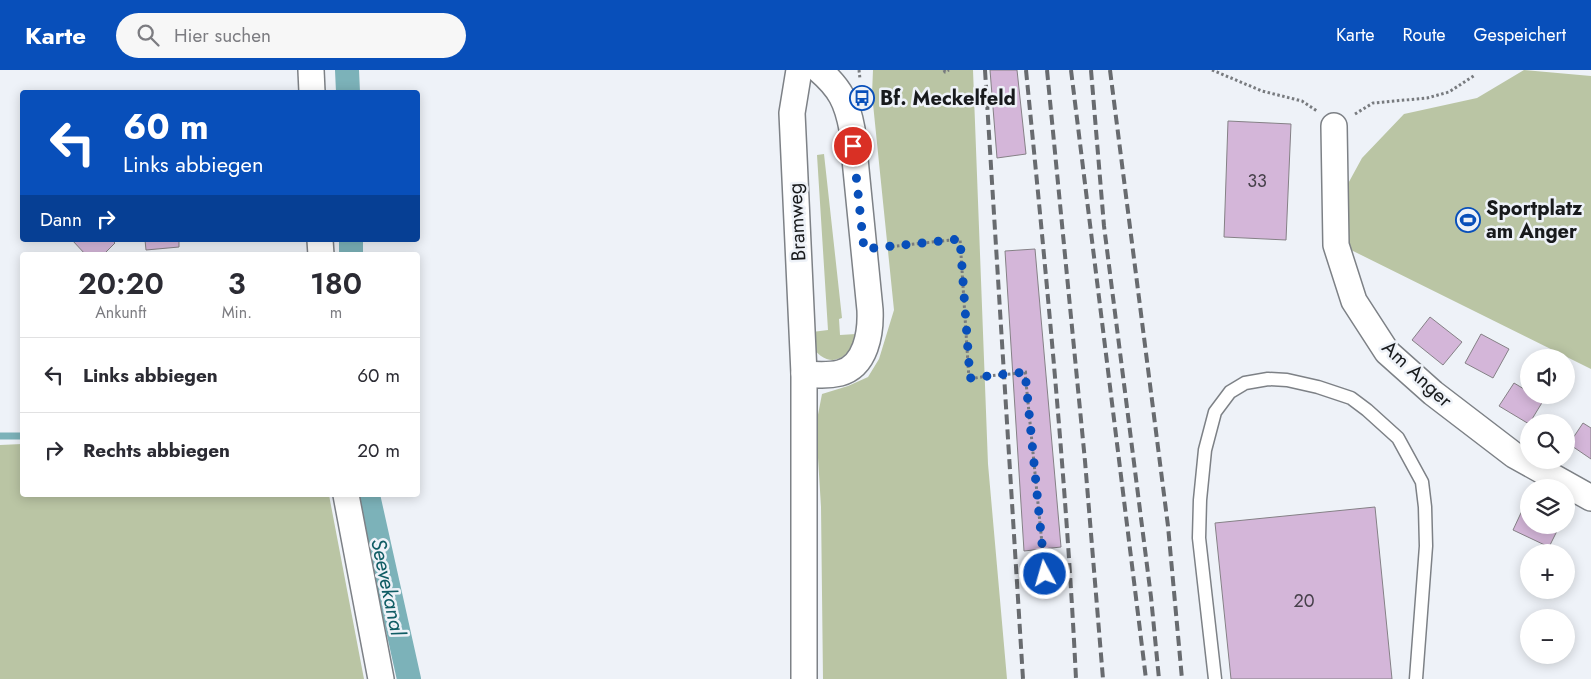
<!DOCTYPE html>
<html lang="de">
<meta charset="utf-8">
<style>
:root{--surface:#fff;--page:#f7f7f7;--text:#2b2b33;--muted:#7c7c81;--line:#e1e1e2;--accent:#084fba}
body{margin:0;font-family:Jost,sans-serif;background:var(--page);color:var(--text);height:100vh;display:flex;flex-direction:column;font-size:19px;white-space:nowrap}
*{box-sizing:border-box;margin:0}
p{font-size:16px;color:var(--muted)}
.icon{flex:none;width:28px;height:28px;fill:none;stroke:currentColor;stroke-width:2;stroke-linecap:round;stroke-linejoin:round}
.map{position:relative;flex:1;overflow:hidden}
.side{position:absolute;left:20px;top:182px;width:400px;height:245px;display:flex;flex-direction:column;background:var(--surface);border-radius:5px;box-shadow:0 2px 12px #0003}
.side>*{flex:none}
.guide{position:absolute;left:20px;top:20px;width:400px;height:152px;border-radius:5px;box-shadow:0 2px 12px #0003;background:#084fba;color:#fff;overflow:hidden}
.tools{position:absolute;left:1520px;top:279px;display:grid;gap:10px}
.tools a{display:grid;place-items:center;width:55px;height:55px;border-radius:50%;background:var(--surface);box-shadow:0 2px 12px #0003;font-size:25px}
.pin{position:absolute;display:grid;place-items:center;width:42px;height:42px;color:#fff;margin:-21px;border:2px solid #fff;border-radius:50%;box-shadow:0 1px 5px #0007}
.me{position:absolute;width:55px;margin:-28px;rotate:354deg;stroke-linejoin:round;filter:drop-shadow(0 0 4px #0008)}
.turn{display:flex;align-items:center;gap:18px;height:105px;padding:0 20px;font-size:22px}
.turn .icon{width:65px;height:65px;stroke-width:2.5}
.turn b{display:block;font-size:35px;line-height:42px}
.then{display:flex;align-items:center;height:48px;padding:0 20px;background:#0003;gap:10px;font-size:19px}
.eta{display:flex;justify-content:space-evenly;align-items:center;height:85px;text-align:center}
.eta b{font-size:30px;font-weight:600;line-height:35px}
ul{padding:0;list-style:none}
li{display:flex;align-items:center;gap:15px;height:75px;padding:0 20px;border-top:1px solid var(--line)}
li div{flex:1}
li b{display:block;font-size:19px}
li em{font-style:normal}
header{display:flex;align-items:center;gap:30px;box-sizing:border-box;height:70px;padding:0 25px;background:var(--accent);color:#fff}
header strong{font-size:24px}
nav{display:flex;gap:28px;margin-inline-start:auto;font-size:18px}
.search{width:350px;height:45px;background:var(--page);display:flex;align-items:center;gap:12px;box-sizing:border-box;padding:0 18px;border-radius:28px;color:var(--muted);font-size:19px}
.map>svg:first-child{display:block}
</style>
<header>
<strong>Karte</strong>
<div class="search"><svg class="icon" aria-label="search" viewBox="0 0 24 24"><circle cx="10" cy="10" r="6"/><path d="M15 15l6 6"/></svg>Hier suchen</div>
<nav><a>Karte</a><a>Route</a><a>Gespeichert</a></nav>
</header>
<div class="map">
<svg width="1591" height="609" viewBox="0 0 1591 609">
<rect width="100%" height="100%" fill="#eef2f8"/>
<!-- green -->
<g fill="#bac5a4">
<path d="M873,0H973L988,394L1007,609H823L821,437L816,355L822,324L848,316L868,307L879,289L894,240L872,24Z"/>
<path d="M1524,0L1591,6V299L1347,178L1344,121L1362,88L1404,44L1477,28Z"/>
<path d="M824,84L842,248L839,249L840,265L856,264C854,280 838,298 821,286C818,284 815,281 814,277C812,273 813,267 812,262L828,260L817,85Z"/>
<path d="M22,374V425H329L364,609H0V375Z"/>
</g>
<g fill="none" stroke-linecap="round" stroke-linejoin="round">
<!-- stream -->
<path stroke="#7cb2b9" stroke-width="7" d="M0,366H22"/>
<!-- canal -->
<g stroke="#7cb2b9" stroke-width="24">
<path d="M347,0L348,22"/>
<path d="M351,170V185"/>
<path d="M368,425L409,609"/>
</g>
</g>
<!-- building -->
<g fill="#d4b6d9" stroke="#858186">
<path d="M990,0H1017L1026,84L997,88Z"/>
<path d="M1228,51L1291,54L1286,170L1224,167Z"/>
<path d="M72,170H112L115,173L103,185H86Z"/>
<path d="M145,170H179V177L146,180Z"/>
<path d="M1035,179L1061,477L1024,481L1005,181Z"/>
<path d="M1430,247L1462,272L1443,295L1412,270Z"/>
<path d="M1481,264L1509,279L1493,308L1465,293Z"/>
<path d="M1514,313L1529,322V325H1533L1543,331L1529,354L1499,336Z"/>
<path d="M1583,353L1591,358V389L1569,374Z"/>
<path d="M1527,430L1529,431V455H1560L1549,477L1513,460Z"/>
<path d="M1375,437L1392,609H1231L1215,453Z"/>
</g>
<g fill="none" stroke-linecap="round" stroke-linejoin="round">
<defs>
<path id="service" d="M1215,609L1199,468L1200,430L1205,380L1215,342L1230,322L1245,313L1268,309L1287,310L1318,317L1351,328L1367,340L1398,368L1422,412L1425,437L1426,476L1416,609"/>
<g id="minor">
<path d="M311,0L312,22"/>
<path d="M799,0L792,43L804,304V609"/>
<path d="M1334,56L1336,175L1354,231L1387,282L1433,323L1514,385L1591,428"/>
<path d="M320,170L321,185"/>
<path d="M804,304C816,305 828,306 840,303C866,296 871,263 870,240L852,59C847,32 840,18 819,0"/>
<path d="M346,425L381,609"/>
</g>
</defs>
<!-- service casing -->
<use href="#service" stroke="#7d8186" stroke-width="15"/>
<!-- minor casing -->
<use href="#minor" stroke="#7d8186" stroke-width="28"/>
<!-- path -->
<g stroke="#787b7f" stroke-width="3" stroke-dasharray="2.5 2.5" stroke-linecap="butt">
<path d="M859,0L860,9"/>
<path d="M944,0L945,2L949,0"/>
<path d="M1212,0L1262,21L1302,31L1317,41"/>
<path d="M1355,44L1373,33L1427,28L1449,22L1475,5"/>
<path d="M887,177L960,169L969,309L988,306"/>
<path d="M1025,302L1045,504"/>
<path d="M1020,303L1027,302"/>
<path d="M1025,505L1062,503"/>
</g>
<!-- service -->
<use href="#service" stroke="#fff" stroke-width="12"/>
<!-- minor -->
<use href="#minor" stroke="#fff" stroke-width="25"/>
<!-- rail -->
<g stroke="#686b6f" stroke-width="4" stroke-dasharray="10 5" stroke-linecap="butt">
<path d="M985,0L1023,609"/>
<path d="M1026,0C1046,203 1066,405 1076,609"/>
<path d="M1047,0L1085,391L1103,609"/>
<path d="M1071,0L1146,609"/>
<path d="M1091,0L1104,156L1151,527L1159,609"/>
<path d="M1110,0L1168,456L1182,609"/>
</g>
<!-- path-bridge -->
<path stroke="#787b7f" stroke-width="3" stroke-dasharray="2.5 2.5" stroke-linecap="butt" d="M988,306L1020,303"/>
</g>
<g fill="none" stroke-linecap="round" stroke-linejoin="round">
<!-- route -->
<path stroke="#084fba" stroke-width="9" stroke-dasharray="0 16.2" d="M853,76L864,179L960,169L970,308L1025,302L1045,504"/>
</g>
<!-- icons -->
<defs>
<symbol id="bus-ring" viewBox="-11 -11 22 22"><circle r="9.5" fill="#eef2f8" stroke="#084fba" stroke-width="1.5"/><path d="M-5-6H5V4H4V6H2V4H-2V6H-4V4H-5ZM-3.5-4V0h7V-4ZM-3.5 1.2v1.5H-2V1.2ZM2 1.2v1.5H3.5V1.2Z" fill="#084fba"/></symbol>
<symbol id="stadium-ring" viewBox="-11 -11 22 22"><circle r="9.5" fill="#eef2f8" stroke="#084fba" stroke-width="1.5"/><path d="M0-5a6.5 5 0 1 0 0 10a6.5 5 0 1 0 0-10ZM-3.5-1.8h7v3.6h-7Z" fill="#084fba"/></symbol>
</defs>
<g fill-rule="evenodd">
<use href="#bus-ring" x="848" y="14" width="28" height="28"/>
<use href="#stadium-ring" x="1454" y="136" width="28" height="28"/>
</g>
<g text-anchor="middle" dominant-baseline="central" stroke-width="5" stroke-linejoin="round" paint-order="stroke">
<!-- number labels -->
<g font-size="18" fill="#47414b">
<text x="1257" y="111">33</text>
<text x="1304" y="531">20</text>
</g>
<!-- poi labels -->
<g font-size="20" font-weight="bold" fill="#181a1c" stroke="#eef2f8" text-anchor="start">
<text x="880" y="28">Bf. Meckelfeld</text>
<text x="1486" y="138">Sportplatz<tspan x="1486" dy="23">am Anger</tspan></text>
</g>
<!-- street labels -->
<g font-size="20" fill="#181a1c" stroke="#eef2f8">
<text transform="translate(797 152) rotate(-93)">Bramweg</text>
<text transform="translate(1417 304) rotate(43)">Am Anger</text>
</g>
<!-- water labels -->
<g font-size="21" font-style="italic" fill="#0f5c64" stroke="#eef2f8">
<text transform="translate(388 517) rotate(78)">Seevekanal</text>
</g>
</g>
</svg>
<div class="tools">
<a><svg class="icon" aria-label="sound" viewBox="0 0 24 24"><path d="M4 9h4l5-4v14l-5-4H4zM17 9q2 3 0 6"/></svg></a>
<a><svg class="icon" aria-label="search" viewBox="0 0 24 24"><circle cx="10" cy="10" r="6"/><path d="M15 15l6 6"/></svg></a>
<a><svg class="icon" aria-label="layers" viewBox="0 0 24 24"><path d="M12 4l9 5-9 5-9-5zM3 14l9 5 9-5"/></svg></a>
<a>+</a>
<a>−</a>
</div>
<div class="pin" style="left:853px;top:76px;background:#d93025"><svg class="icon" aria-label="arrive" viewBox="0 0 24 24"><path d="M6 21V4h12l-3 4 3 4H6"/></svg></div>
<svg class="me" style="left:1045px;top:504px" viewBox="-20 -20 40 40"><circle r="17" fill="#084fba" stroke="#fff" stroke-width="3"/><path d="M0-11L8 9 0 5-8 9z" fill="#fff"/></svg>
<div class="guide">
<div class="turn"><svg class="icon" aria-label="left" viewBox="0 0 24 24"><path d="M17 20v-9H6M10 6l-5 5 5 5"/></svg><div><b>60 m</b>Links abbiegen</div></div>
<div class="then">Dann<svg class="icon" aria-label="right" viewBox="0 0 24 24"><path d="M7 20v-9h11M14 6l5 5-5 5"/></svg></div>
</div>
<section class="side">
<div class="eta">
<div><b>20:20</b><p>Ankunft</p></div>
<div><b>3</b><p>Min.</p></div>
<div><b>180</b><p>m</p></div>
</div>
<ul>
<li><svg class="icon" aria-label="left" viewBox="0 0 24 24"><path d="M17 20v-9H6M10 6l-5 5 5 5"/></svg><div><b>Links abbiegen</b></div><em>60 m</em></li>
<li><svg class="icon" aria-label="right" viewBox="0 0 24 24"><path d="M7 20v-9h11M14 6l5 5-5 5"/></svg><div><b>Rechts abbiegen</b></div><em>20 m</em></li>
</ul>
</section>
</div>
